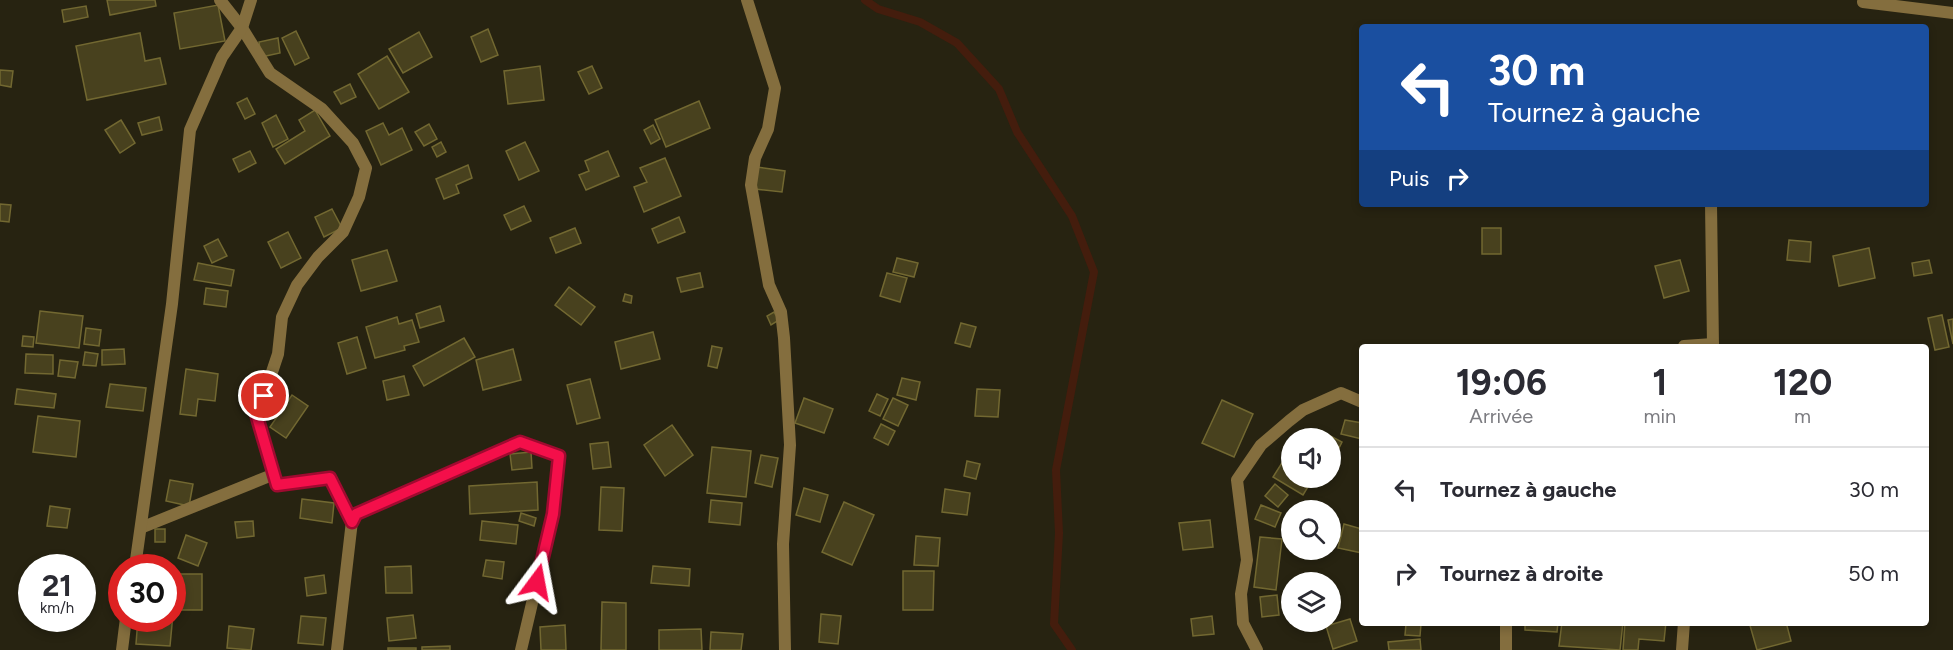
<!DOCTYPE html>
<html lang="fr">
<meta charset="utf-8">
<style>
:root{--surface:#fff;--page:#f2f2f3;--text:#2b2b33;--muted:#7c7c81;--line:#e1e1e2}
body{margin:0;font-family:Figtree,sans-serif;background:var(--page);color:var(--text);height:100vh;display:flex;flex-direction:column;font-size:22px;white-space:nowrap}
*{box-sizing:border-box;margin:0}
p{font-size:20px;color:var(--muted)}
.icon{flex:none;width:33px;height:33px;fill:none;stroke:currentColor;stroke-width:2;stroke-linecap:round;stroke-linejoin:round}
.map{position:relative;flex:1;overflow:hidden}
.drawer{position:absolute;left:1359px;top:344px;width:570px;height:282px;display:flex;flex-direction:column;background:var(--surface);border-radius:6px;box-shadow:0 3px 9px #0003}
.drawer>*{flex:none}
.top-card{position:absolute;left:1359px;top:24px;width:570px;height:183px;border-radius:6px;box-shadow:0 3px 9px #0003;background:#1a4fa0;color:#fff;overflow:hidden}
.tools{position:absolute;left:1281px;top:428px;display:grid;gap:12px}
.tools a{display:grid;place-items:center;width:60px;height:60px;border-radius:50%;background:var(--surface);box-shadow:0 3px 9px #0003;font-size:30px}
.speed{position:absolute;left:18px;top:554px;display:flex;gap:12px;font-size:30px;font-weight:700;text-align:center}
.speed>*{display:grid;place-content:center;width:78px;height:78px;border-radius:50%;background:var(--surface);box-shadow:0 3px 9px #0003;line-height:1}
.speed small{font-size:15px;font-weight:400}
.speed .limit{border:9px solid #d22;background:#fff;color:#111}
.pin{position:absolute;display:grid;place-items:center;width:51px;height:51px;color:#fff;margin:-26px;border:3px solid #fff;border-radius:50%;box-shadow:0 2px 6px #0007}
.me{position:absolute;width:66px;margin:-33px;rotate:13deg;stroke-linejoin:round;filter:drop-shadow(0 0 4px #0008)}
.turn{display:flex;align-items:center;gap:21px;height:126px;padding:0 30px;font-size:27px}
.turn .icon{width:78px;height:78px;stroke-width:2.5}
.turn b{display:block;font-size:42px;line-height:51px}
.then{display:flex;align-items:center;height:57px;padding:0 30px;background:#0003;gap:12px;font-size:22px}
.eta{display:flex;justify-content:space-evenly;align-items:center;height:102px;text-align:center}
.eta b{font-size:36px;font-weight:700;line-height:42px}
ul{padding:0;list-style:none}
li{display:flex;align-items:center;gap:18px;height:84px;padding:0 30px;border-top:2px solid var(--line)}
li div{flex:1}
li b{display:block;font-size:22px}
li em{font-style:normal}
.map>svg:first-child{display:block}
</style>
<div class="map">
<svg width="1953" height="650" viewBox="0 0 1953 650">
<rect width="100%" height="100%" fill="#272311"/>
<g fill="none" stroke-linecap="round" stroke-linejoin="round">
<!-- stream -->
<path stroke="#441d0d" stroke-width="8" d="M865,0L878,9L920,22L957,43L999,89L1017,132L1072,216L1094,272L1056,470L1059,533L1054,624L1072,650"/>
</g>
<!-- building -->
<g fill="#48411e" stroke="#726831" stroke-width="1.5">
<path d="M107,0H155L156,6L110,15Z"/>
<path d="M218,5L225,41L180,49L174,13Z"/>
<path d="M86,6L88,17L64,22L62,10Z"/>
<path d="M488,29L498,55L481,62L471,37Z"/>
<path d="M296,31L309,58L295,65L282,38Z"/>
<path d="M419,32L432,57L403,73L389,49Z"/>
<path d="M140,33L145,61L160,58L166,84L87,100L76,46Z"/>
<path d="M278,38L280,53L261,57L259,42Z"/>
<path d="M387,56L409,92L379,109L358,74Z"/>
<path d="M540,66L544,100L508,104L504,71Z"/>
<path d="M592,66L602,88L589,94L578,72Z"/>
<path d="M0,70L13,71L11,87L0,85Z"/>
<path d="M350,84L356,97L341,104L334,92Z"/>
<path d="M247,98L255,114L245,119L237,103Z"/>
<path d="M699,101L710,128L666,147L655,120Z"/>
<path d="M315,110L330,136L285,164L276,149L305,131L299,120Z"/>
<path d="M276,115L288,139L273,147L262,123Z"/>
<path d="M159,117L162,130L142,135L138,123Z"/>
<path d="M121,120L135,143L120,153L105,130Z"/>
<path d="M383,123L389,135L402,128L412,150L381,165L366,131Z"/>
<path d="M429,124L437,139L424,146L415,132Z"/>
<path d="M653,125L660,139L651,144L644,130Z"/>
<path d="M441,142L446,152L437,157L432,147Z"/>
<path d="M525,142L539,171L519,180L506,151Z"/>
<path d="M250,151L256,163L239,172L233,159Z"/>
<path d="M608,151L619,176L586,190L579,175L589,171L585,161Z"/>
<path d="M665,158L681,196L644,212L634,187L647,182L640,168Z"/>
<path d="M468,165L472,178L456,185L459,193L444,199L436,179Z"/>
<path d="M757,167L785,171L782,192L754,189Z"/>
<path d="M0,204L11,205L9,222L0,221Z"/>
<path d="M524,206L531,221L511,230L504,215Z"/>
<path d="M332,209L342,228L324,237L315,217Z"/>
<path d="M679,217L685,232L658,243L652,229Z"/>
<path d="M575,228L581,243L556,253L550,238Z"/>
<rect x="1482" y="228" width="19" height="26"/>
<path d="M288,232L301,258L281,268L268,242Z"/>
<path d="M218,239L227,256L212,263L204,246Z"/>
<path d="M1789,240L1811,242L1810,262L1787,260Z"/>
<path d="M1869,248L1875,278L1839,286L1833,256Z"/>
<path d="M387,250L397,281L361,291L352,260Z"/>
<path d="M897,258L918,263L914,277L893,272Z"/>
<path d="M1680,260L1689,291L1664,298L1655,266Z"/>
<path d="M1929,260L1932,273L1914,276L1912,263Z"/>
<path d="M198,263L234,270L231,286L194,280Z"/>
<path d="M700,273L703,287L681,292L677,278Z"/>
<path d="M887,273L907,278L900,302L880,296Z"/>
<path d="M569,287L595,307L581,325L555,305Z"/>
<path d="M206,288L228,291L226,307L204,304Z"/>
<path d="M625,294L632,296L631,303L623,301Z"/>
<path d="M440,306L444,321L420,328L416,314Z"/>
<path d="M40,311L83,316L79,348L36,343Z"/>
<path d="M774,312L779,320L771,325L767,316Z"/>
<path d="M1942,315L1949,347L1935,350L1928,318Z"/>
<path d="M397,317L399,324L412,320L419,342L404,346L405,350L375,358L366,327Z"/>
<path d="M1953,319V344L1948,320Z"/>
<path d="M961,323L976,327L970,347L955,343Z"/>
<path d="M86,328L101,330L99,346L84,344Z"/>
<path d="M653,332L660,359L621,369L615,342Z"/>
<path d="M23,336L34,337L33,347L22,346Z"/>
<path d="M357,337L366,368L347,374L338,343Z"/>
<path d="M464,338L475,357L424,386L413,366Z"/>
<path d="M712,346L722,348L717,368L708,366Z"/>
<path d="M124,349L125,364L102,365V350Z"/>
<path d="M513,349L521,380L483,390L476,360Z"/>
<path d="M85,352L98,354L96,366L83,365Z"/>
<path d="M26,354L53,355V374L25,373Z"/>
<path d="M60,360L78,362L75,378L58,376Z"/>
<path d="M186,369L218,374L215,401L198,399L196,416L180,414Z"/>
<path d="M404,376L409,395L387,400L383,381Z"/>
<path d="M902,378L920,382L916,400L897,395Z"/>
<path d="M590,379L600,418L577,424L567,385Z"/>
<path d="M110,384L146,388L143,411L106,407Z"/>
<path d="M17,389L56,394L54,408L15,404Z"/>
<path d="M977,389L1000,390L998,417L975,416Z"/>
<path d="M877,394L888,399L880,416L869,411Z"/>
<path d="M292,395L308,406L286,438L270,427Z"/>
<path d="M804,398L833,409L824,433L795,423Z"/>
<path d="M893,398L908,405L898,426L883,419Z"/>
<path d="M1222,400L1253,414L1234,457L1202,443Z"/>
<path d="M38,416L80,421L76,457L33,452Z"/>
<path d="M1345,420L1362,423V439L1341,434Z"/>
<path d="M881,424L895,431L888,445L874,438Z"/>
<path d="M672,425L693,455L665,476L644,445Z"/>
<path d="M1319,430L1342,442L1332,462L1330,438H1315Z"/>
<path d="M608,442L611,467L593,469L590,444Z"/>
<path d="M712,447L751,451L746,497L707,493Z"/>
<path d="M1292,447V477H1314L1303,495L1273,477Z"/>
<path d="M531,452L532,468L512,470L510,454Z"/>
<path d="M761,455L778,458L772,487L755,483Z"/>
<path d="M967,461L980,464L976,479L964,476Z"/>
<path d="M170,480L193,484L189,506L166,501Z"/>
<path d="M537,482L538,510L470,514L469,486Z"/>
<path d="M1275,484L1288,495L1278,507L1265,496Z"/>
<path d="M601,487L624,488L622,531L599,530Z"/>
<path d="M804,488L828,495L820,522L796,515Z"/>
<path d="M945,489L970,493L967,515L942,512Z"/>
<path d="M302,499L334,503L332,523L300,518Z"/>
<path d="M711,500L742,503L740,525L709,522Z"/>
<path d="M844,502L874,515L852,565L822,552Z"/>
<path d="M1261,505L1281,513L1275,527L1255,519Z"/>
<path d="M50,506L70,509L67,528L47,526Z"/>
<path d="M521,513L536,518L534,526L519,521Z"/>
<path d="M1210,520L1213,547L1183,550L1179,523Z"/>
<path d="M253,521L254,536L237,538L235,522Z"/>
<path d="M482,521L518,525L516,544L480,540Z"/>
<path d="M1344,524L1362,529V553L1338,548Z"/>
<rect x="155" y="529" width="10" height="13"/>
<path d="M186,535L207,543L198,566L178,558Z"/>
<path d="M916,536L940,538L938,566L914,565Z"/>
<path d="M1260,537L1282,539L1276,590L1254,587Z"/>
<path d="M486,560L504,562L502,579L483,576Z"/>
<path d="M411,566L412,593H386L385,567Z"/>
<path d="M653,566L690,569L689,586L651,583Z"/>
<path d="M903,571H934L933,610H903Z"/>
<rect x="172" y="574" width="30" height="36"/>
<path d="M324,575L326,593L307,596L305,578Z"/>
<path d="M1277,595L1279,615L1262,617L1260,597Z"/>
<path d="M602,602L626,603V650H601Z"/>
<path d="M173,614L170,646L136,644L138,618H172Z"/>
<path d="M821,614L841,616L838,644L819,642Z"/>
<path d="M413,615L416,638L389,641L387,618Z"/>
<path d="M301,616L326,618L323,645L298,643Z"/>
<path d="M1212,616L1214,634L1193,636L1191,619Z"/>
<path d="M1350,619L1357,641L1333,649L1326,626Z"/>
<path d="M1525,622H1558L1557,632L1525,630Z"/>
<path d="M1562,622H1623L1620,650L1559,646Z"/>
<path d="M1625,622H1666L1664,641L1639,639L1638,650H1623Z"/>
<path d="M1749,622H1786L1791,641L1757,650Z"/>
<path d="M1406,624H1421L1420,636L1405,635Z"/>
<path d="M565,625L566,650H541L540,627Z"/>
<path d="M229,626L254,629L251,650L227,648Z"/>
<path d="M701,629L702,650H659V630Z"/>
<path d="M711,632L743,634L741,650H710Z"/>
<path d="M1420,639L1421,650H1389L1388,642Z"/>
<path d="M450,646V650H422V647Z"/>
<rect x="388" y="648" width="28" height="2"/>
</g>
<g fill="none" stroke-linecap="round" stroke-linejoin="round">
<!-- minor -->
<g stroke="#846e3e" stroke-width="12">
<path d="M220,0L242,28L270,73L322,109L353,143L366,168L359,197L343,232L318,257L297,285L282,317L278,354L257,417L277,485L330,478L352,521"/>
<path d="M747,0L775,88L768,129L755,158L751,185L769,285L781,312L784,338L790,445L783,544L785,650"/>
<path d="M1863,2L1953,13"/>
<path d="M1711,204L1713,346"/>
<path d="M1684,346L1713,344"/>
<path d="M143,527L272,475"/>
<path d="M135,567L172,304L190,130L222,57L242,28L251,0"/>
<path d="M122,650L126,618"/>
<path d="M337,650L352,521L356,514L520,442L559,456L553,514L521,650"/>
<path d="M1257,650L1243,623L1241,594L1247,560L1237,480L1261,445L1289,421L1303,410L1341,393L1362,402"/>
<path d="M1506,650V622"/>
<path d="M1682,650L1684,622"/>
</g>
</g>
<g fill="none" stroke-linecap="round" stroke-linejoin="round">
<defs>
<path id="route" d="M264,396L257,417L277,485L330,478L352,522L356,514L520,442L559,456L553,514L537,582"/>
</defs>
<!-- route casing -->
<use href="#route" stroke="#9f0a30" stroke-width="15"/>
<!-- route -->
<use href="#route" stroke="#f40f4a" stroke-width="10"/>
</g>
</svg>
<div class="tools">
<a><svg class="icon" aria-label="sound" viewBox="0 0 24 24"><path d="M4 9h4l5-4v14l-5-4H4zM17 9q2 3 0 6"/></svg></a>
<a><svg class="icon" aria-label="search" viewBox="0 0 24 24"><circle cx="10" cy="10" r="6"/><path d="M15 15l6 6"/></svg></a>
<a><svg class="icon" aria-label="layers" viewBox="0 0 24 24"><path d="M12 4l9 5-9 5-9-5zM3 14l9 5 9-5"/></svg></a>
</div>
<div class="speed"><div>21<small>km/h</small></div><div class="limit">30</div></div>
<div class="pin" style="left:264px;top:396px;background:#d93025"><svg class="icon" aria-label="arrive" viewBox="0 0 24 24"><path d="M6 21V4h12l-3 4 3 4H6"/></svg></div>
<svg class="me" style="left:537px;top:582px" viewBox="-20 -20 40 40"><path d="M0-17L14 15 0 8-14 15z" fill="#f40f4a" stroke="#fff" stroke-width="4"/></svg>
<div class="top-card">
<div class="turn"><svg class="icon" aria-label="left" viewBox="0 0 24 24"><path d="M17 20v-9H6M10 6l-5 5 5 5"/></svg><div><b>30 m</b>Tournez à gauche</div></div>
<div class="then">Puis<svg class="icon" aria-label="right" viewBox="0 0 24 24"><path d="M7 20v-9h11M14 6l5 5-5 5"/></svg></div>
</div>
<section class="drawer">
<div class="eta">
<div><b>19:06</b><p>Arrivée</p></div>
<div><b>1</b><p>min</p></div>
<div><b>120</b><p>m</p></div>
</div>
<ul>
<li><svg class="icon" aria-label="left" viewBox="0 0 24 24"><path d="M17 20v-9H6M10 6l-5 5 5 5"/></svg><div><b>Tournez à gauche</b></div><em>30 m</em></li>
<li><svg class="icon" aria-label="right" viewBox="0 0 24 24"><path d="M7 20v-9h11M14 6l5 5-5 5"/></svg><div><b>Tournez à droite</b></div><em>50 m</em></li>
</ul>
</section>
</div>
